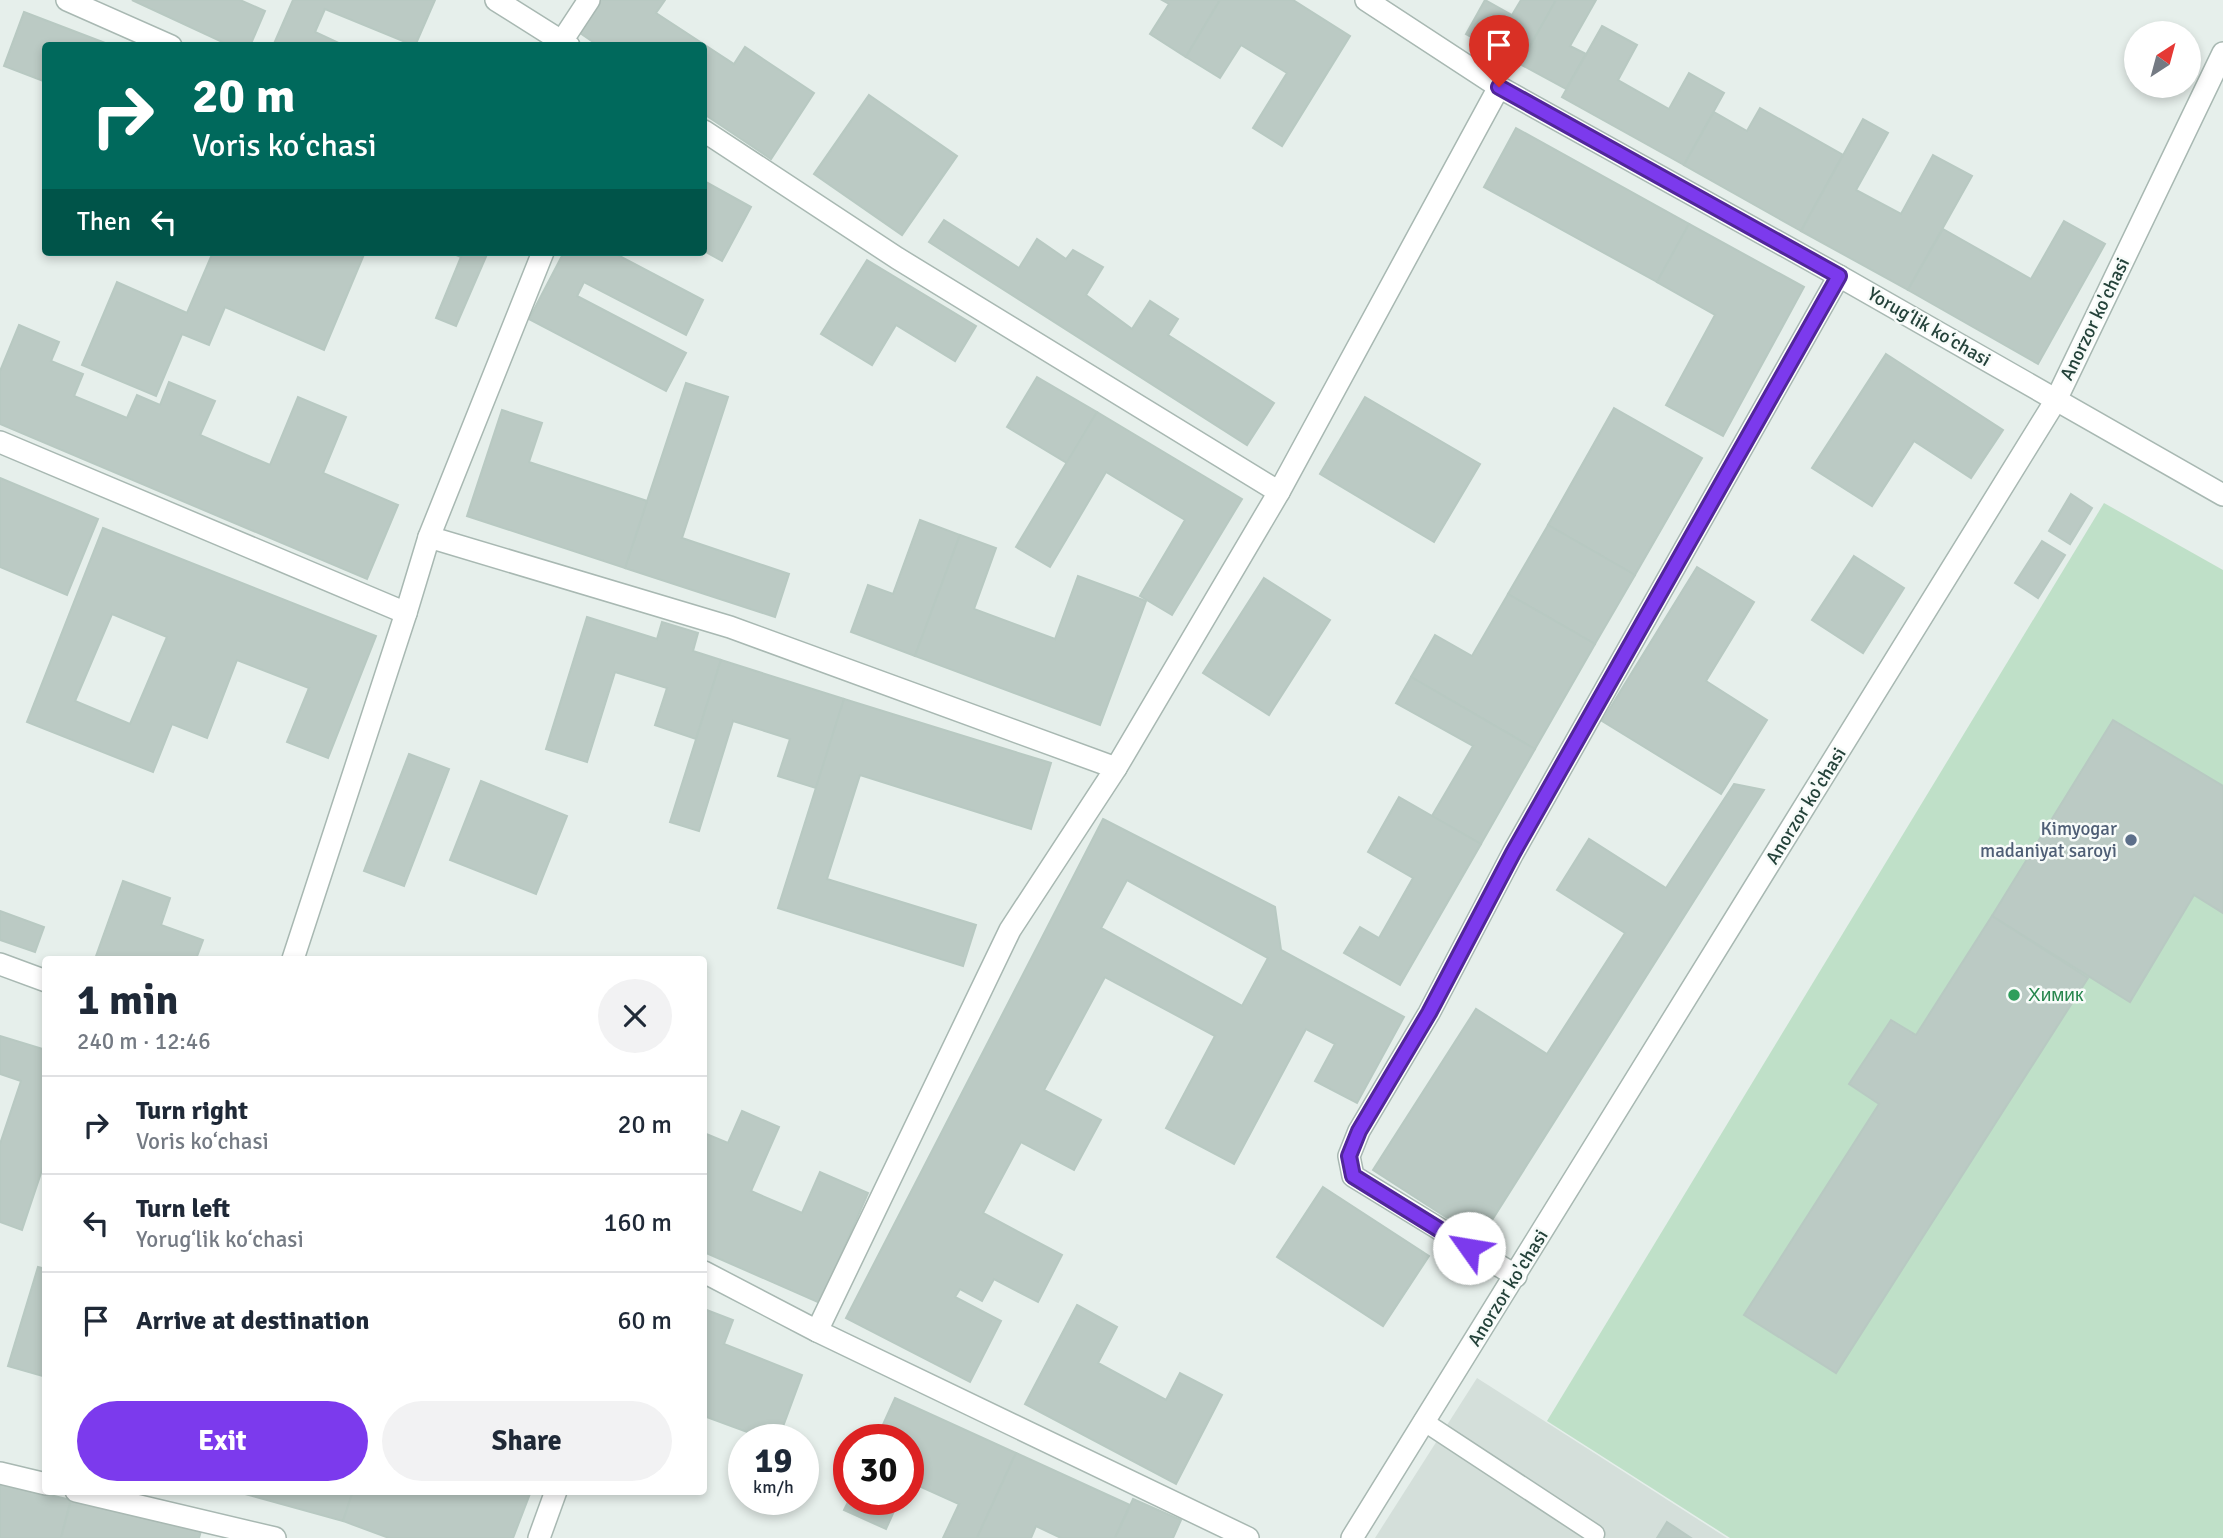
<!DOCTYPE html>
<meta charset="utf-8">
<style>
:root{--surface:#fff;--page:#f2f2f3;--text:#1f2937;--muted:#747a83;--line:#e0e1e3;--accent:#7c3aed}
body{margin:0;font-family:Signika,sans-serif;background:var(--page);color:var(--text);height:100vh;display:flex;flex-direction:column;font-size:26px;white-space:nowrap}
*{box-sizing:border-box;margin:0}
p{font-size:23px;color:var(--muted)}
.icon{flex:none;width:38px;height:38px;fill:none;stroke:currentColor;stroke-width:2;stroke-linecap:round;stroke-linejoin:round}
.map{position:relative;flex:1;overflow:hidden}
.sheet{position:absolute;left:42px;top:956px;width:665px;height:539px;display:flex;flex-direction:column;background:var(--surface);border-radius:7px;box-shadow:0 4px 10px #0003}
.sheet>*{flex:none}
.hud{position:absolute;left:42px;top:42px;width:665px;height:214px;border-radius:7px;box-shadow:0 4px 10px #0003;background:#00695c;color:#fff;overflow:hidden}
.needle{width:46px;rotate:36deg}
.fabs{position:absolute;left:2124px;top:21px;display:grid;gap:14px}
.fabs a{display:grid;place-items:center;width:77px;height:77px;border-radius:50%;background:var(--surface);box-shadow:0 4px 10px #0003;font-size:35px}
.speed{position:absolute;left:728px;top:1424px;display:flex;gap:14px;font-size:35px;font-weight:700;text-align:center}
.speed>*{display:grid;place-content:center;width:91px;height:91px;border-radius:50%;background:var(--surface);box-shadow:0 4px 10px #0003;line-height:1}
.speed small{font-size:18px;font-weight:400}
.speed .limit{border:10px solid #d22;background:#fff;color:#111}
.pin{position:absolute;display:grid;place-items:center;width:60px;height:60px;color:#fff;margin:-72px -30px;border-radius:50% 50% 50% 0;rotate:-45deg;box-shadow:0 0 7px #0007}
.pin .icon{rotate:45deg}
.me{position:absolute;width:77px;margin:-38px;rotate:302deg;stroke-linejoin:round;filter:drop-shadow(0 0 5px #0008)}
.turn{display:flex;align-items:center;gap:24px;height:147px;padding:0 35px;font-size:32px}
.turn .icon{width:91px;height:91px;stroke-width:2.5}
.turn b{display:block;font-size:49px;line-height:60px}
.then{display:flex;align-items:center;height:66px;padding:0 35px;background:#0003;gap:14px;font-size:26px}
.round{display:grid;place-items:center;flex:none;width:74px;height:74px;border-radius:37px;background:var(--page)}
.summary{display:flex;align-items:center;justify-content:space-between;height:119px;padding:0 35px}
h1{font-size:42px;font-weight:700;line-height:52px}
.button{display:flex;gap:14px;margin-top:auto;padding:14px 35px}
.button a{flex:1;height:80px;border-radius:42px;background:var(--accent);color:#fff;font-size:28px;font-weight:700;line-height:80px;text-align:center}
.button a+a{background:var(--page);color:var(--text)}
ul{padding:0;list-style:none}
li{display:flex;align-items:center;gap:21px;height:98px;padding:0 35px;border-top:2px solid var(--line)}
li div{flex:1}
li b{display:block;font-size:26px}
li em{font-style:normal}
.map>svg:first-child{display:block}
</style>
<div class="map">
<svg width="2223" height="1538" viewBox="0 0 2223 1538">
<rect width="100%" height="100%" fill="#e6efeb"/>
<!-- built -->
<path fill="#d4dfda" d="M1477,1378L1727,1538H1375Z"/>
<!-- green -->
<path fill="#bfe0c8" d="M2104,503L2223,570V1538H1730L1547,1421Z"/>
<!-- building -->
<g fill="#bbcac4" stroke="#b8c9c2" stroke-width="2" fill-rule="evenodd">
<path d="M132,0H240L265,11L250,46H231Z"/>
<path d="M293,0H435L415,46L325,9L315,32L345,46H273Z"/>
<path d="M601,0H665L656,13L734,64L745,47L814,93L771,159L704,114V46H599L580,33Z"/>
<path d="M1162,0H1220L1186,57L1150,34L1169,4Z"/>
<path d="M1220,0H1293L1350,36L1282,146L1253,128L1287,73L1241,45L1220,78L1186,57Z"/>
<path d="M1485,0L1512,15L1521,0H1556L1520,64L1466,34Z"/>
<path d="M1556,0H1596L1570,46L1586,54L1566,89L1520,64Z"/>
<path d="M24,12L113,46H46V82L4,66Z"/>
<path d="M1602,26L1637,45L1618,80L1669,109L1689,73L1724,93L1684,165L1562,97Z"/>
<path d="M869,95L957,156L902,235L814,174Z"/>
<path d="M1760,108L1843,155L1801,231L1684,165L1714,112L1747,131Z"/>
<path d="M1863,119L1888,133L1856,190L1901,214L1933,155L1972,176L1908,290L1801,231Z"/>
<path d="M1516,128L1689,224L1657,282L1484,187Z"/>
<path d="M704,181L751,207L722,261L704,251Z"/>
<path d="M944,220L1019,268L1037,239L1066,259L1073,250L1103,267L1086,295L1132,329L1150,301L1178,319L1168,335L1274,403L1247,445L929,242Z"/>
<path d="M2064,221L2105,244L2038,364L1908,290L1943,229L2031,279Z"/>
<path d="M1689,224L1804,287L1723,436L1666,405L1715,315L1657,282Z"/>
<path d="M213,252H365L324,350L225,307L209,345L182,334L156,396L82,365L117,282L187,313Z"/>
<path d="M449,252H488L456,326L436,318L461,257Z"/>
<path d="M564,252H612L703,300L686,335L584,282L577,296L686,353L666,391L529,319Z"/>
<path d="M867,260L976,326L955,361L896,325L872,365L821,334Z"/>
<path d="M19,325L59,342L51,361L83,374L74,396L127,418L137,395L160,405L169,382L215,401L200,435L270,465L298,397L346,417L323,473L398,505L367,579L0,424V371Z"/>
<path d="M1886,354L2003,430L1971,478L1914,441L1872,506L1812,468Z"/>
<path d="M1037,377L1097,412L1067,463L1007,427Z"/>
<path d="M686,383L728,397L682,538L789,574L775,617L625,568Z"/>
<path d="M1365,397L1480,464L1434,542L1320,474Z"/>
<path d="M1614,408L1702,458L1635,575L1548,525Z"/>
<path d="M502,410L542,423L529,462L647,501L625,568L467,516Z"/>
<path d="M1097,412L1242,499L1172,615L1140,596L1185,520L1106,472L1050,567L1016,547Z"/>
<path d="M0,478L98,519L67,595L0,567Z"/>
<path d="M2071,494L2092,508L2070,544L2049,531Z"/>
<path d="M920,520L960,535L915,656L851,632L868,585L893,594Z"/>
<path d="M1548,525L1635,575L1595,644L1508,594Z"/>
<path d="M103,528L376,636L328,758L287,742L309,688L237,660L207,738L172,724L153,772L27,722ZM112,614L167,637L130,724L75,701Z"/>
<path d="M960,535L996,548L974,609L1055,639L1078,576L1146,601L1100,725L915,656Z"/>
<path d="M2042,541L2065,555L2038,598L2015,583Z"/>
<path d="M1854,556L1904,588L1863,653L1812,620Z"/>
<path d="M1697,567L1754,602L1706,681L1767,720L1721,794L1602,721Z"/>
<path d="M1264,578L1330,620L1269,715L1203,673Z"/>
<path d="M1508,594L1595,644L1535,749L1411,677L1435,635L1472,656Z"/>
<path d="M587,617L657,639L662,622L698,633L693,651L721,660L696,739L655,725L667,688L615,672L587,762L546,749Z"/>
<path d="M721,660L844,699L816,788L778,776L790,739L733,721L699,831L670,822Z"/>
<path d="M1411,677L1535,749L1481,844L1432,816L1473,746L1396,703Z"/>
<path d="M844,699L1051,763L1031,829L860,775L827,879L976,925L963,966L778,908Z"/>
<path d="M2113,720L2223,786V913L2194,895L2130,1002L1992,916Z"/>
<path d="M409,754L449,769L404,886L364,871Z"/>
<path d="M481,781L567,816L536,894L450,860Z"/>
<path d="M1734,784L1764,790L1480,1239L1373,1170L1476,1009L1547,1054L1625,933L1557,890L1589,839L1666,888Z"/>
<path d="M1399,797L1481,844L1400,985L1344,953L1360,927L1379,938L1413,878L1368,852Z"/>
<path d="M1103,819L1275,907L1281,950L1404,1017L1357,1103L1315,1081L1335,1044L1306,1029L1234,1164L1166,1128L1215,1036L1105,977L1044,1090L1101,1120L1074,1170L1021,1142L983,1213L1062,1255L1038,1302L994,1279L982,1301L960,1289L955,1297L1001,1321L970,1382L846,1318ZM1127,880L1268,958L1242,1006L1101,928Z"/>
<path d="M123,881L170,898L161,925L203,940L196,959H95Z"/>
<path d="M0,911L44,927L35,952L0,940Z"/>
<path d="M1992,916L2088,978L1836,1373L1744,1315L1879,1104L1849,1084L1891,1020L1916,1035Z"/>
<path d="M0,1036L46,1050V1158L22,1230L0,1222V1144L21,1081L0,1074Z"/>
<path d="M742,1111L779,1127L751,1191L802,1213L820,1172L868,1193L820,1303L704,1252V1133L728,1143Z"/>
<path d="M1323,1187L1429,1256L1383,1326L1277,1257Z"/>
<path d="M38,1267L46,1269V1377L8,1366Z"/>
<path d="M1077,1305L1117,1327L1098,1363L1166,1400L1180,1373L1222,1395L1176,1484L1025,1404Z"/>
<path d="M704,1309L733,1320L724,1344L802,1375L778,1440H769L704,1416Z"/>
<path d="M895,1398L1016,1453L977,1538H943L959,1504L908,1481V1440H876Z"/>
<path d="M1016,1453L1130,1505L1115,1538H1061L1036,1526L1031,1538H977Z"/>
<path d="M0,1483L71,1500L61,1538H0Z"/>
<path d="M234,1491H353L343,1521Z"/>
<path d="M353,1491L484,1493L531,1491L513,1538H389L343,1521Z"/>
<path d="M1133,1499L1181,1520L1173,1538H1115Z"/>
<path d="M71,1500L201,1531L199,1538H61Z"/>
<path d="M849,1500H899L886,1529L844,1510Z"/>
<path d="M1667,1522L1691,1538H1657Z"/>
</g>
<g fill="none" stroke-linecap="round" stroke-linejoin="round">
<defs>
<path id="service" d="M1423,1421L1595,1534"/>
<g id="minor">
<path d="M67,0L171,46"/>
<path d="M496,0L569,46"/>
<path d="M1366,0L1499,87L1839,276L2223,495"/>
<path d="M562,41L589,0"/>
<path d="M704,131L897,258L1279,492L1499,87"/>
<path d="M0,442L406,613L429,537L730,627L1116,768L1010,930L817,1331L1248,1538"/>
<path d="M429,537L543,252"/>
<path d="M1116,768L1279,492"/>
<path d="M293,959L406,613"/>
<path d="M0,964L46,981"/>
<path d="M704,1272L817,1331"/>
<path d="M1516,1276L1353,1176L1349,1156L1359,1131L1429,1013L1513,853L1839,276"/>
<path d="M0,1473L46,1484"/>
<path d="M76,1491L275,1538"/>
<path d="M539,1538L556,1491"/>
<path d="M1352,1538L2056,400L2223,53"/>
</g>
</defs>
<!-- service casing -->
<use href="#service" stroke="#a8b8b2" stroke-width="21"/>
<!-- minor casing -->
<use href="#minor" stroke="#a8b8b2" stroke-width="24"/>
<!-- service -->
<use href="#service" stroke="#fff" stroke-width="18"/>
<!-- minor -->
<use href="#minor" stroke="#fff" stroke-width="21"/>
</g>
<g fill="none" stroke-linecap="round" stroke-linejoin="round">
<defs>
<path id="route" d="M1469,1248L1353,1176L1349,1156L1359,1131L1429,1013L1513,853L1839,276L1499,87"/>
</defs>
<!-- route casing -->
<use href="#route" stroke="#51269a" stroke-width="18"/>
<!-- route -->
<use href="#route" stroke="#7c3aed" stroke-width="12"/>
</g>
<!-- markers -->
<circle fill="#5c6f8a" stroke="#f7fbf9" stroke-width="2.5" cx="2131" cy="840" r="7"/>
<circle fill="#2e9e5b" stroke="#f7fbf9" stroke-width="2.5" cx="2014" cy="995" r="7"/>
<g text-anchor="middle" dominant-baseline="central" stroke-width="5" stroke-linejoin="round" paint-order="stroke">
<!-- street labels -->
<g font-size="19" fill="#24423a" stroke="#f7fbf9">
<text transform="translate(2095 319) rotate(-64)">Anorzor ko'chasi</text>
<text transform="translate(1929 327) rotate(30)">Yorugʻlik koʻchasi</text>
<text transform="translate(1806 806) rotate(-58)">Anorzor ko'chasi</text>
<text transform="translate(1508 1288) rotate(-58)">Anorzor ko'chasi</text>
</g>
<!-- service labels -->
<g font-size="19" fill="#4e5e75" stroke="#f7fbf9" text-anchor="end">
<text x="2117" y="829">Kimyogar<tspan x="2117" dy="22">madaniyat saroyi</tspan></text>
</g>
<!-- leisure labels -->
<g font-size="19" fill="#27864d" stroke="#f7fbf9" text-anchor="start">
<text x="2028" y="995">Химик</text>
</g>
</g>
</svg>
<div class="fabs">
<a><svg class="needle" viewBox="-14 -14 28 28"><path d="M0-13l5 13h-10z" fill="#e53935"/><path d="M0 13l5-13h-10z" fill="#747a83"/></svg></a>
</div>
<div class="speed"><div>19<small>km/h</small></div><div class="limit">30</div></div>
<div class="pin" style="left:1499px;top:87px;background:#d93025"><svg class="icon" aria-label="arrive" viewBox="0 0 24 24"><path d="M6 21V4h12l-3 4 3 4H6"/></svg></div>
<svg class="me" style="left:1469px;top:1248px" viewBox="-20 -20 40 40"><circle r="19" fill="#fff"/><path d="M0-13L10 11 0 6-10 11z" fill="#7c3aed"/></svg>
<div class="hud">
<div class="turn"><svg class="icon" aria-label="right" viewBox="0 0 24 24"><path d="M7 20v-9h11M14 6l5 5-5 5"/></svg><div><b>20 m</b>Voris koʻchasi</div></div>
<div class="then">Then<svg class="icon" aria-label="left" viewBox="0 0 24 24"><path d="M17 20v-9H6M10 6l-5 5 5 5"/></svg></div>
</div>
<section class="sheet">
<div class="summary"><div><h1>1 min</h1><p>240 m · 12:46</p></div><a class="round"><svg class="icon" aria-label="close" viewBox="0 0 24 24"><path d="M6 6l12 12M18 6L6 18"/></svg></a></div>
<ul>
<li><svg class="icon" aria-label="right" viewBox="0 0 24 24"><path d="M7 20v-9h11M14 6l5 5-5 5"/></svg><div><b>Turn right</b><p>Voris koʻchasi</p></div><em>20 m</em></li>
<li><svg class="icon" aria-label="left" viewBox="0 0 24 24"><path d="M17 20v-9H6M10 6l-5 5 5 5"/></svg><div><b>Turn left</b><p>Yorugʻlik koʻchasi</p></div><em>160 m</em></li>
<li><svg class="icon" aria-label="arrive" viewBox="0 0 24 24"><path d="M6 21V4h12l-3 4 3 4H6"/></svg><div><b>Arrive at destination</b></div><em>60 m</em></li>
</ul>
<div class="button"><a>Exit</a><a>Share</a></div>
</section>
</div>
